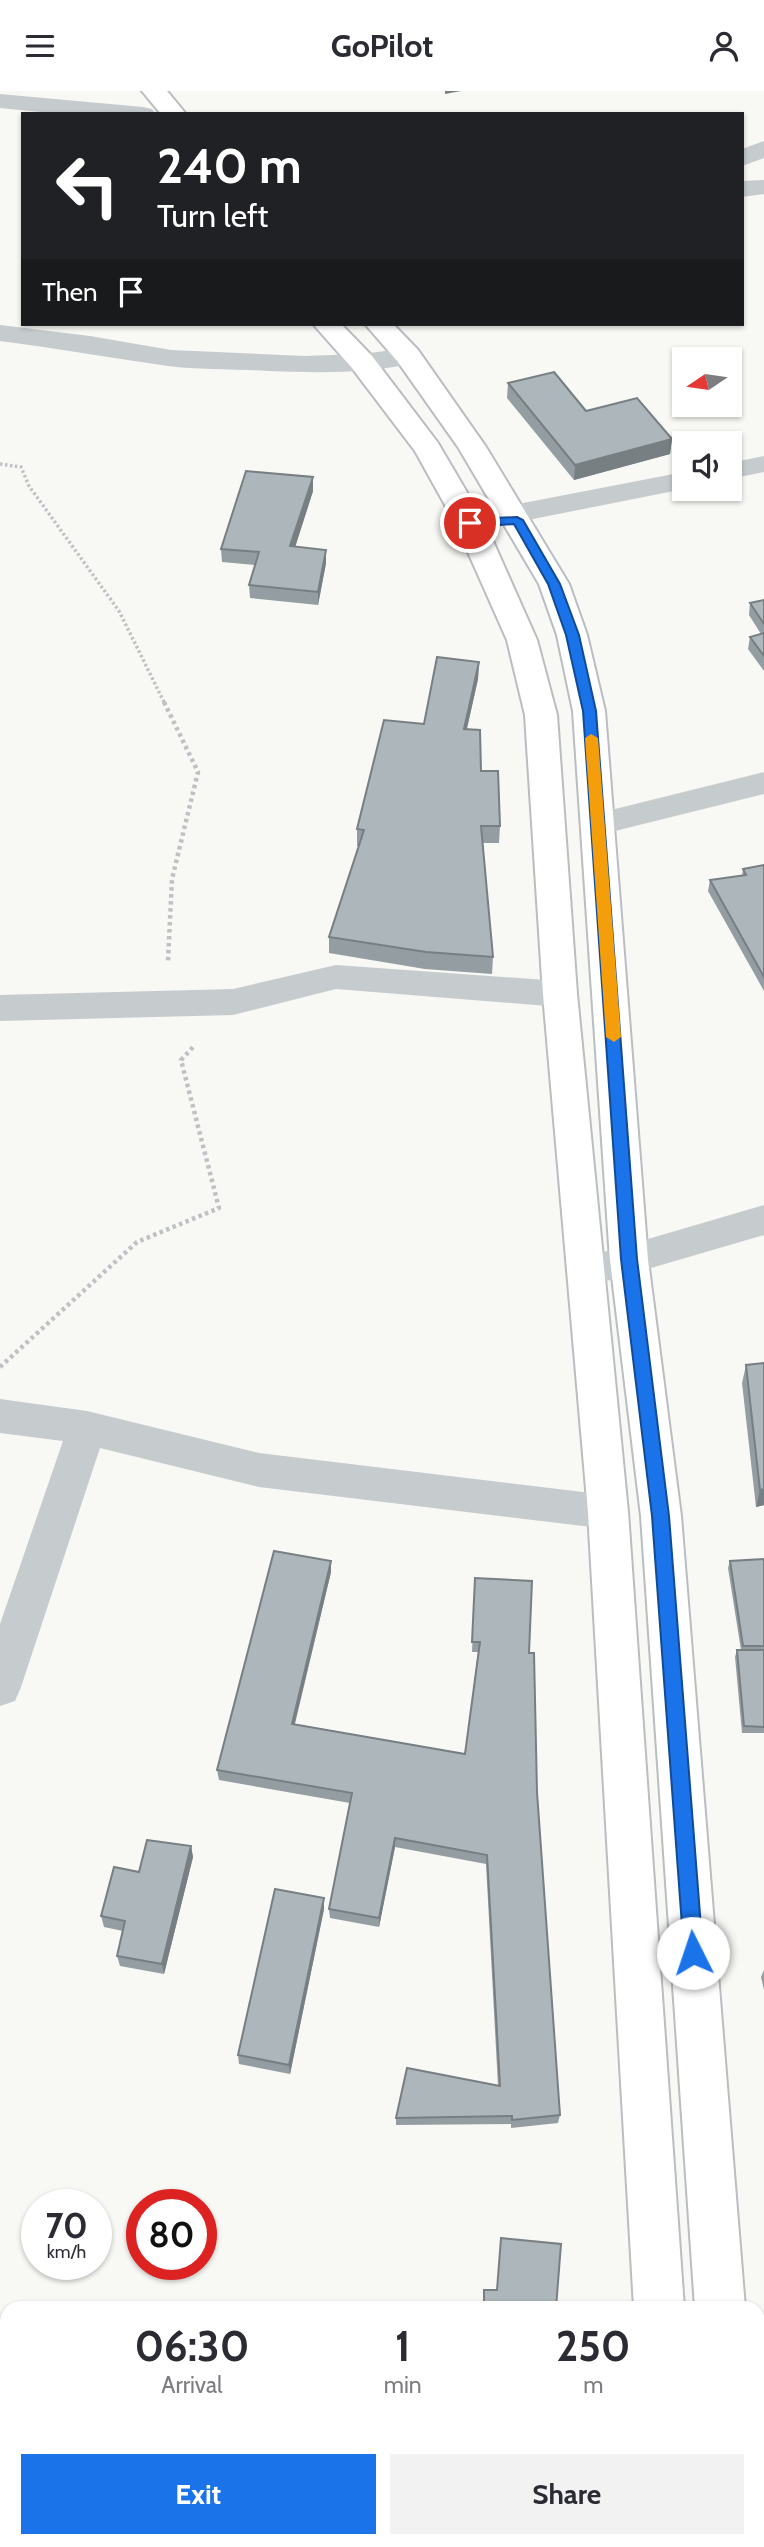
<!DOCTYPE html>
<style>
:root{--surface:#fff;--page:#f2f2f3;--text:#2b2b33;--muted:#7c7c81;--accent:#1a73e8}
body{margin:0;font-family:Cabin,sans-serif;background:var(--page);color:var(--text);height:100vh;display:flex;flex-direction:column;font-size:26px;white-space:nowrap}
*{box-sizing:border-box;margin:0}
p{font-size:23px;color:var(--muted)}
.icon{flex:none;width:38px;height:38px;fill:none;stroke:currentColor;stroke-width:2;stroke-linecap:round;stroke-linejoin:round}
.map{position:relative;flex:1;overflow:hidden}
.side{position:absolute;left:0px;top:2210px;width:765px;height:247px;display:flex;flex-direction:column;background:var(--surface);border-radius:21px 21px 0 0;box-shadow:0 2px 5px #0004}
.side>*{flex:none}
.guide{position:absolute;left:21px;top:21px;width:723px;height:214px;border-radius:0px;box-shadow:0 2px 5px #0004;background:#202124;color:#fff;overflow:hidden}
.needle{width:46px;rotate:257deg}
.fabs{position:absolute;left:672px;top:256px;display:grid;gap:14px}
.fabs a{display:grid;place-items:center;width:70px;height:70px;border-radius:0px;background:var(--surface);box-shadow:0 2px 5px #0004;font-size:35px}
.speed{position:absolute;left:21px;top:2098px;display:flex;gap:14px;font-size:35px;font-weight:700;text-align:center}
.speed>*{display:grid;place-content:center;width:91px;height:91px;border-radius:50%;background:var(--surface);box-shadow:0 2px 5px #0004;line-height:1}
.speed small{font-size:18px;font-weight:400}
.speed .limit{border:10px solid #d22;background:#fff;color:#111}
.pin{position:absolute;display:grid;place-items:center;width:60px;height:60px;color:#fff;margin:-30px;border:4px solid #fff;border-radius:50%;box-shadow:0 2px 7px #0007}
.me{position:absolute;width:77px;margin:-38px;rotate:356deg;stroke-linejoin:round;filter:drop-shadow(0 0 5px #0008)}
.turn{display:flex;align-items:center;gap:24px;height:147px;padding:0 21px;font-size:32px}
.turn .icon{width:91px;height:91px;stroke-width:2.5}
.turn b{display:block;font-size:49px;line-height:60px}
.then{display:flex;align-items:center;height:66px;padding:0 21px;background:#0003;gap:14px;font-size:26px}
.eta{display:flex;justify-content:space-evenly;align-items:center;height:119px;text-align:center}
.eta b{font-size:42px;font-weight:700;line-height:49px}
.cta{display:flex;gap:14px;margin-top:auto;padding:14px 21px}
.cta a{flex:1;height:80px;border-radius:0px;background:var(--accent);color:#fff;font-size:28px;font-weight:700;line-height:80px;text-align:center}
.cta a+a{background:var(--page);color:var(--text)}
header{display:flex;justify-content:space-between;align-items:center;height:91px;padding:0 21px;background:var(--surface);font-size:32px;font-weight:700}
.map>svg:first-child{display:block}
</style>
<header><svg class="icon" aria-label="menu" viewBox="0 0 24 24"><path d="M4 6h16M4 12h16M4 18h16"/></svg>GoPilot<svg class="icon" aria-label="person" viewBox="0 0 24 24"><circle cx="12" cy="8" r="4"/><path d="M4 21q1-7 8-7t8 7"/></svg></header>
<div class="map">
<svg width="764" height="2456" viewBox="0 0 764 2456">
<rect width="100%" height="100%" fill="#f8f8f5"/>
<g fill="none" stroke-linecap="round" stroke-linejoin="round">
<defs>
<g id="highway">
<path d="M142,0H167L186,23H161Z"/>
<path d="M313,233H341L372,265L438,352L485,432L537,549L557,624L577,903L628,1421L684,2217H634L588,1421L543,903L525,624L507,549L455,432L415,360L352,277Z"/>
<path d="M365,233H393L418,259L486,356L569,493L587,544L605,620L648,1169L681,1425L745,2217H695L641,1425L610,1169L573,620L557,544L539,493L458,356L398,271Z"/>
<path d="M758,2434L764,2456H711V2450H758Z"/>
<path d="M647,2450H701L702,2456H648Z"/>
</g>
</defs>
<!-- highway casing -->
<use href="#highway" stroke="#babec1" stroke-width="4"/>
<!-- path-far1 -->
<path stroke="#bfc2c4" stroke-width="3.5" stroke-dasharray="2.5 2.5" stroke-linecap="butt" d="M0,373L21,376L29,395L119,520L165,613"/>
<!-- path -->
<g stroke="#bfc2c4" stroke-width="4.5" stroke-dasharray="3.5 3.5" stroke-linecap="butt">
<path d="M164,611L198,681L172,788L168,870"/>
<path d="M0,1276L137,1151L219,1117L181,969L195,954"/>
</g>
<!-- street -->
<g fill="#c6cbce" fill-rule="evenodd">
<path d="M0,3L143,16L152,18L155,23H61L0,17Z"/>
<path d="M764,50V67L742,75V58Z"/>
<path d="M764,89V103L742,106V90Z"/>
<path d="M0,234L90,245L171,259L304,265L362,263L408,257L418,259L422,265L418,271C370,283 318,282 269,280C236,278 201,279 168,275C112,267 56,257 0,250Z"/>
<path d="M764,365V381L730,388V372Z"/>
<path d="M684,381V398L513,432L503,429L499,423L503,417L513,414Z"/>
<path d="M764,681V703L599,744L587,741L583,733L587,725Z"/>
<path d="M336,874L560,890L572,894L577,903L572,912L560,916L336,898L233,924L0,930V904L233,898Z"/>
<path d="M764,1114V1144L586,1196L573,1192L567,1181L573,1170Z"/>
<path d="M0,1308L87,1320L259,1362L608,1404L622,1409L628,1421L622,1433L608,1438L259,1396L100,1357L21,1596L15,1610L0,1615V1533L63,1350L0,1342Z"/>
</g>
<!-- highway -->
<use href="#highway" fill="#fff" fill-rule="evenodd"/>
</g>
<!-- wall -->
<g fill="#949da1">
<path d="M508,292L586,320L672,348L670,363L574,389L507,307Z"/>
<path d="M313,400L295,456L326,472L318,514L250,507L249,494L255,474L222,471L221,458Z"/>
<path d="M764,509V580L748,558L750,546L761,543L749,524L750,512Z"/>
<path d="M479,571L478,588L467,638L500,735L499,752H483L493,866L492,883L425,878L329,862V846L359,755H357V738L424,633Z"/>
<path d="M764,774V900L708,800L710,789L742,785L743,778Z"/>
<path d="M746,1274L764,1414L756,1416L742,1292Z"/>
<path d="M764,1468V1642H742L735,1566L737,1559H741L728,1477L730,1470Z"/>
<path d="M331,1481L295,1633L465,1663L478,1561H472L475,1487L529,1562L537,1701L560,2024L558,2032L511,2037V2033L396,2034V2027L498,1995L486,1773L395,1756L379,1836L330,1827L329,1818L350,1712L219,1689L217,1679Z"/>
<path d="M191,1755L193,1766L164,1883L120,1875L117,1865L123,1840L104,1836L101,1825L139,1781Z"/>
<path d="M324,1818L290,1983L239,1973L238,1964Z"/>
<path d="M764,1879V1899L761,1886Z"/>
</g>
<!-- shaded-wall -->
<g fill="#787f83">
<path d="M445,0H461L445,3Z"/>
<path d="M672,348L670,363L574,389L575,374Z"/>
<path d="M313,386V400L291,469L290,455Z"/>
<path d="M326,459V472L318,514V501Z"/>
<path d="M479,571L478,588L463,654L464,638Z"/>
<path d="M764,1398V1414L756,1416L760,1399Z"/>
<path d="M331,1470V1481L292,1643V1633Z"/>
<path d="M395,1747V1756L379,1836V1827Z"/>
<path d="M191,1755L193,1766L164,1883L162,1873Z"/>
<path d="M324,1807V1818L290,1983L289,1974Z"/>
</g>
<!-- building -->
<g fill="#acb6bb" stroke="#787f83" stroke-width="2">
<path d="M554,281L586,320L637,307L672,348L575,374L508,292Z"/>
<path d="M246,380L313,386L290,455L326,459L318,501L249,494L259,461L221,458Z"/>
<path d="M764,509V533L750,512Z"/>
<path d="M764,542V565L750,546Z"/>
<path d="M437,566L479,571L464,638L480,639L481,680H498L500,735H481L493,866L426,861L329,846L364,739L357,738L384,629L424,633Z"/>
<path d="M764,774V886L710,789L746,784L743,778Z"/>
<path d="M764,1272V1398L760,1399L746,1274Z"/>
<path d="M274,1460L331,1470L292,1633L465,1663L480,1551H472L475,1487L532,1490L529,1562H534L537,1701L560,2024L512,2029V2025L396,2027L407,1977L500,1995L487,1764L395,1747L379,1827L329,1818L352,1702L217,1679Z"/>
<path d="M764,1468V1555H743L730,1470Z"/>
<path d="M737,1559H764V1636L744,1635Z"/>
<path d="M147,1749L191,1755L162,1873L117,1865L125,1830L101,1825L114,1776L139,1781Z"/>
<path d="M275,1798L324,1807L289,1974L238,1964Z"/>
<path d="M501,2147L561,2153L556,2217H484V2199H497Z"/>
<rect x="527" y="2450" width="61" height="6"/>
</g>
<!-- route -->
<path fill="#1a73e8" stroke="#114b97" stroke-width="2" d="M517,426L523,429L560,493L579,544L596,620L637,1168L669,1425L703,1862L700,1869L693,1871L687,1869L684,1862L652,1425L621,1168L583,620L566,544L548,493L514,433L470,436L464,432L470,428Z"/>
<!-- slow -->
<path fill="#f59e0b" d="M591,643L598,647L621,946L614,951L606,946L585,647Z"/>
</svg>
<div class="fabs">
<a><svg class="needle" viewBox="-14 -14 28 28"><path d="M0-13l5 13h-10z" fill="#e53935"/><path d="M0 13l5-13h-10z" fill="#7c7c81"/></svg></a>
<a><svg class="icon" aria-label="sound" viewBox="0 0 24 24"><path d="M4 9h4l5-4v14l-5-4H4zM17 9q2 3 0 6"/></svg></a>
</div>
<div class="speed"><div>70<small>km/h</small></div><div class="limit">80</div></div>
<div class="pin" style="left:470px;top:432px;background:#d93025"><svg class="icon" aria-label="arrive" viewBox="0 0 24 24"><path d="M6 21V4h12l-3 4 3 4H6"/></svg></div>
<svg class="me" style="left:693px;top:1862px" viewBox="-20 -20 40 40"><circle r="19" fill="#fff"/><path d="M0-13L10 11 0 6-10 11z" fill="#1a73e8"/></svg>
<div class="guide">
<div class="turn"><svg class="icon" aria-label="left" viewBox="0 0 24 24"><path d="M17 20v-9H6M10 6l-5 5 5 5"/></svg><div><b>240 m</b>Turn left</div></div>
<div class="then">Then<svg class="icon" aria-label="arrive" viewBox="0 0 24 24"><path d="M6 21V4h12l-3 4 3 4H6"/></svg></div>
</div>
<section class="side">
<div class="eta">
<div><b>06:30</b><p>Arrival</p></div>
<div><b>1</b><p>min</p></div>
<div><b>250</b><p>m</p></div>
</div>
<div class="cta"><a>Exit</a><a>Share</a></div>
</section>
</div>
